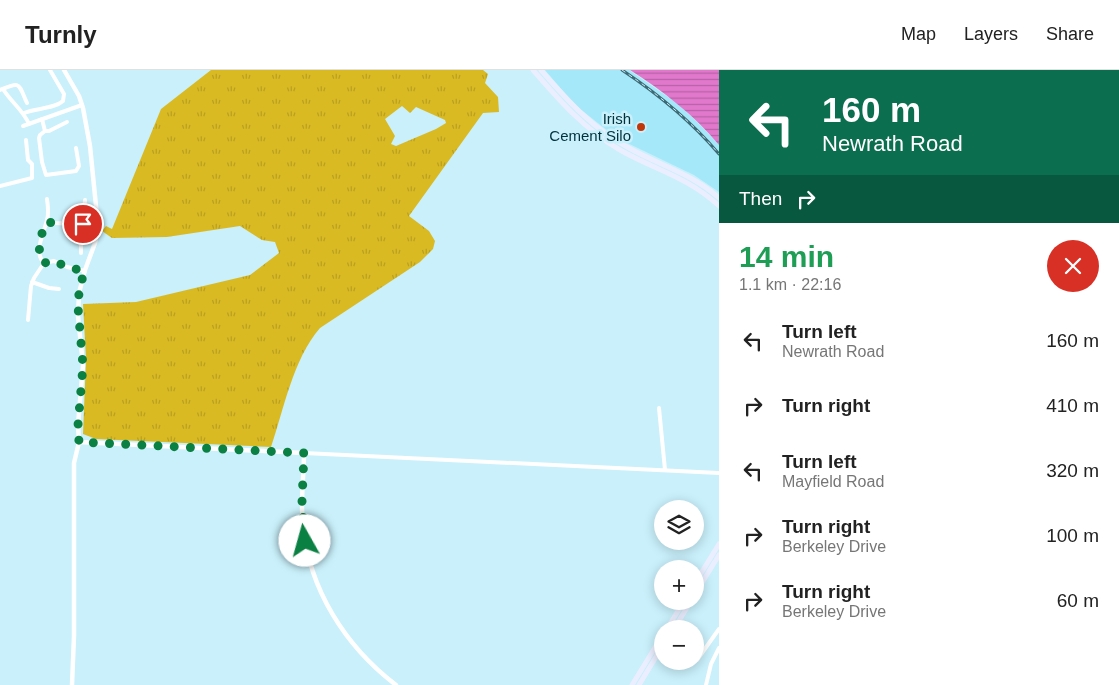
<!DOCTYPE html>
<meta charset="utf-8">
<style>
:root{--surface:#fff;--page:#f2f2f2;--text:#222;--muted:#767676;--line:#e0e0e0}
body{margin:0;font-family:Helvetica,sans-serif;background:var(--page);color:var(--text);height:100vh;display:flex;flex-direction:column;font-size:19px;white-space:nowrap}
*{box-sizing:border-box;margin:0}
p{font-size:16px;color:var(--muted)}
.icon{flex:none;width:28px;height:28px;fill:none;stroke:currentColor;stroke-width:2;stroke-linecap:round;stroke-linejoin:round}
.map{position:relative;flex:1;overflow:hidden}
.panel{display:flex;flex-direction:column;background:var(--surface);width:400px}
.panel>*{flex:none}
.hud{background:#0b6e4f;color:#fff;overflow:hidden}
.controls{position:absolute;left:654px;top:430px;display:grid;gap:10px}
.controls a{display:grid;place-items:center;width:50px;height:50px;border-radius:50%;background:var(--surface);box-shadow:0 2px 12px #0003;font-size:25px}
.pin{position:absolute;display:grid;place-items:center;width:42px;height:42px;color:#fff;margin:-21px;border:2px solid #fff;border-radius:50%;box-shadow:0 1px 5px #0007}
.me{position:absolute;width:55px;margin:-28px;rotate:353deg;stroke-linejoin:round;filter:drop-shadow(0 0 4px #0008)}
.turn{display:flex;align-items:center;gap:18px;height:105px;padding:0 20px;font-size:22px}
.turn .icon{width:65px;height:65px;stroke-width:2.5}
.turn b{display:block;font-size:35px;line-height:42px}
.then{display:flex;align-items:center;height:48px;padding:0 20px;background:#0003;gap:10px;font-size:19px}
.round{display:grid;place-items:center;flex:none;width:52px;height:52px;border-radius:26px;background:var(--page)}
.head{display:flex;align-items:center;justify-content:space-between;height:85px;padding:0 20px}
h1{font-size:30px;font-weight:800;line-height:38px;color:#1e9e55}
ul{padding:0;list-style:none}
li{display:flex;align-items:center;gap:15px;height:65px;padding:0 20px}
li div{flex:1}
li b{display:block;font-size:19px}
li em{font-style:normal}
header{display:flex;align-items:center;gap:30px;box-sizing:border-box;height:70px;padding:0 25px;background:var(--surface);border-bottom:1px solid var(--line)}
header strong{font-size:24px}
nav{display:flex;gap:28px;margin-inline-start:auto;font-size:18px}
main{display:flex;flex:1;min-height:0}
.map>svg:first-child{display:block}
</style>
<header>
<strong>Turnly</strong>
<nav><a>Map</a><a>Layers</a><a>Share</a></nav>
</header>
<main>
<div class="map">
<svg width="719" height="615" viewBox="0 0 719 615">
<defs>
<pattern id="grass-tufts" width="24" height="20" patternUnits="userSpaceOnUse" patternTransform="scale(1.25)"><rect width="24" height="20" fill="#daba23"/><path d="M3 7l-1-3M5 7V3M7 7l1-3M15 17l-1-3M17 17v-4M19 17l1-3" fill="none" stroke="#b9a020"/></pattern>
<pattern id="water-rules" width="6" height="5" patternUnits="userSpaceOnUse" patternTransform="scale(1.25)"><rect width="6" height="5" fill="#e278cc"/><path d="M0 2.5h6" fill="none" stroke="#b563a7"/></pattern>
</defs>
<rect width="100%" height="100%" fill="#c9f0fb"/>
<!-- built -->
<path fill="#a5e8f9" d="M545,0H629L678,34L701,56L719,75V122L694,105L617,68L575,35Z"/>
<!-- grass -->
<path fill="url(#grass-tufts)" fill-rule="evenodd" d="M211,0H483L488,4L485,13L498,27L499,42L483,43L409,146L429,161L435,171L433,179L420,192L320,258C293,289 284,339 271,377L96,369L83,364L86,289L83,234L136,232L250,205L279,183L275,172L262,170L240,156L167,167L112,168L102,161L106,156L112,159L161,39ZM402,36L410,43L416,37L445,50L446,53L436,59L396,76L391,74L395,66L385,49Z"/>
<!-- water -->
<path fill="url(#water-rules)" d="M630,0H719V75C694,45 663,21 630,0Z"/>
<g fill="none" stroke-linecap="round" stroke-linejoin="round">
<!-- minor -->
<g stroke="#fff" stroke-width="4">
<path d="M3,19C11,32 23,40 29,54"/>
<path d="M0,20C21,11 18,13 27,33"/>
<path d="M24,43C36,38 54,39 63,31L64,24L50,0"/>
<path d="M42,49L45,61L40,65L39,68L42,92L46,105L76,101L79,96L76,78"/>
<path d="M23,56L82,35"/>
<path d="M45,61H49L67,52"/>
<path d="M0,116L32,108V94L28,90L26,70"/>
<path d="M47,151L53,153L83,154"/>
<path d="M81,183V174L86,162L83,154L85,130"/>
<path d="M44,193C33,182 44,163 47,150C49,144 48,136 47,129"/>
<path d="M32,212L49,218L59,219"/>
<path d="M28,250L31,216L34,208L44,193L54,191L67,197L85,201"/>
<path d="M659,338L665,400"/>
<path d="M304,383L719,403"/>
<path d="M697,590L719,559"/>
<path d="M706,615L711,594L719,578"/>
</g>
<!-- tertiary -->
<g stroke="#fff" stroke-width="4.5">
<path d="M64,0L79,26L83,38L90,76L98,156L95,173L85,200L79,223L78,246L83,295L78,355L79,372L74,393V566L72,615"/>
<path d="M79,372L304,383C304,407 300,431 303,455C309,519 345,576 396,615"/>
</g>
<!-- secondary -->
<g stroke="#ebeefe" stroke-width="5">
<path d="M533,0C559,30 585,60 620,80C655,100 688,107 719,136"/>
<path d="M541,0C567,30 593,59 629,78C659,95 693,104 719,128"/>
<path d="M695,513L719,474"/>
<path d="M695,524L719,485"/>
<path d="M667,559L684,531"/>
<path d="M674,559L691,531"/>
<path d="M632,615L662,566"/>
<path d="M639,615L662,577"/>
</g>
<defs>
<path id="rail" d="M622,0C658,24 691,51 719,84"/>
</defs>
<!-- rail casing -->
<use href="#rail" stroke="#3c6b76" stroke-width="3"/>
<!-- rail -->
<use href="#rail" stroke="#c9f0fb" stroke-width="1" stroke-dasharray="4" stroke-linecap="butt"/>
</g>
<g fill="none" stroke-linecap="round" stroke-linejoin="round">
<!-- route -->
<path stroke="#0b8043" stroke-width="9" stroke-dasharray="0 16.2" d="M83,154L54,153L47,152C41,162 35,183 44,193L54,191L67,197L84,201L79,223L78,237L83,296L78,355L79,372L304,383L302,432L305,471"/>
</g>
<!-- markers -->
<circle fill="#c0370c" stroke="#c9f0fb" stroke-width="2" cx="641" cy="57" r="5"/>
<g text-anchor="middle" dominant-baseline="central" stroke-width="5" stroke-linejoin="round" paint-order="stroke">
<!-- poi labels -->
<g font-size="15" fill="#00323d" stroke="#c9f0fb" text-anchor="end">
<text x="631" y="48">Irish<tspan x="631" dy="17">Cement Silo</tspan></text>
</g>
</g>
</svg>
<div class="controls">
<a><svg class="icon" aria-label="layers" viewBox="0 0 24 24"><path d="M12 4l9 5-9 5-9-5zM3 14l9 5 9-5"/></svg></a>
<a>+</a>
<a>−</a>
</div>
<div class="pin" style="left:83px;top:154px;background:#d93025"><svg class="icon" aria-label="arrive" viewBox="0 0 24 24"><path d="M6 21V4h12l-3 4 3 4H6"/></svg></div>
<svg class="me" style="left:305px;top:471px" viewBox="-20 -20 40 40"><circle r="19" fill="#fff"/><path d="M0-13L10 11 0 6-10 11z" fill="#0b8043"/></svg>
</div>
<section class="panel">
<div class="hud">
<div class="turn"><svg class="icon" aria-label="left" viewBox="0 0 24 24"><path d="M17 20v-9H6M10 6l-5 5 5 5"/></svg><div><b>160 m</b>Newrath Road</div></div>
<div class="then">Then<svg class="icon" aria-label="right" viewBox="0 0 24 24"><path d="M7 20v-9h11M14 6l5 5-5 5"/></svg></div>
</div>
<div class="head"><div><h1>14 min</h1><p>1.1 km · 22:16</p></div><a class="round" style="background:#d93025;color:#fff"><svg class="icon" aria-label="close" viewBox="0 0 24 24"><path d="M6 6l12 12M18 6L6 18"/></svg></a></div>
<ul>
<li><svg class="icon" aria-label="left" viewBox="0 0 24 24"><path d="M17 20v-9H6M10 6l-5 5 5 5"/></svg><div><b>Turn left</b><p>Newrath Road</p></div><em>160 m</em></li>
<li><svg class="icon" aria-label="right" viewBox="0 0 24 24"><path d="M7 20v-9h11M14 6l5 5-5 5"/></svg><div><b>Turn right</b></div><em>410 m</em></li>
<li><svg class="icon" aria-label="left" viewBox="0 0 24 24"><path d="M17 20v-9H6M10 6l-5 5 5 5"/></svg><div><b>Turn left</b><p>Mayfield Road</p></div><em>320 m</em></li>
<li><svg class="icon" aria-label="right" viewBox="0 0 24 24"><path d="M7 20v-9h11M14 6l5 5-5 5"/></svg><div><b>Turn right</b><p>Berkeley Drive</p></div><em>100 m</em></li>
<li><svg class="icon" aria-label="right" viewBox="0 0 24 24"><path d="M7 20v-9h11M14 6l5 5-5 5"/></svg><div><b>Turn right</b><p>Berkeley Drive</p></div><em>60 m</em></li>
</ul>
</section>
</main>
